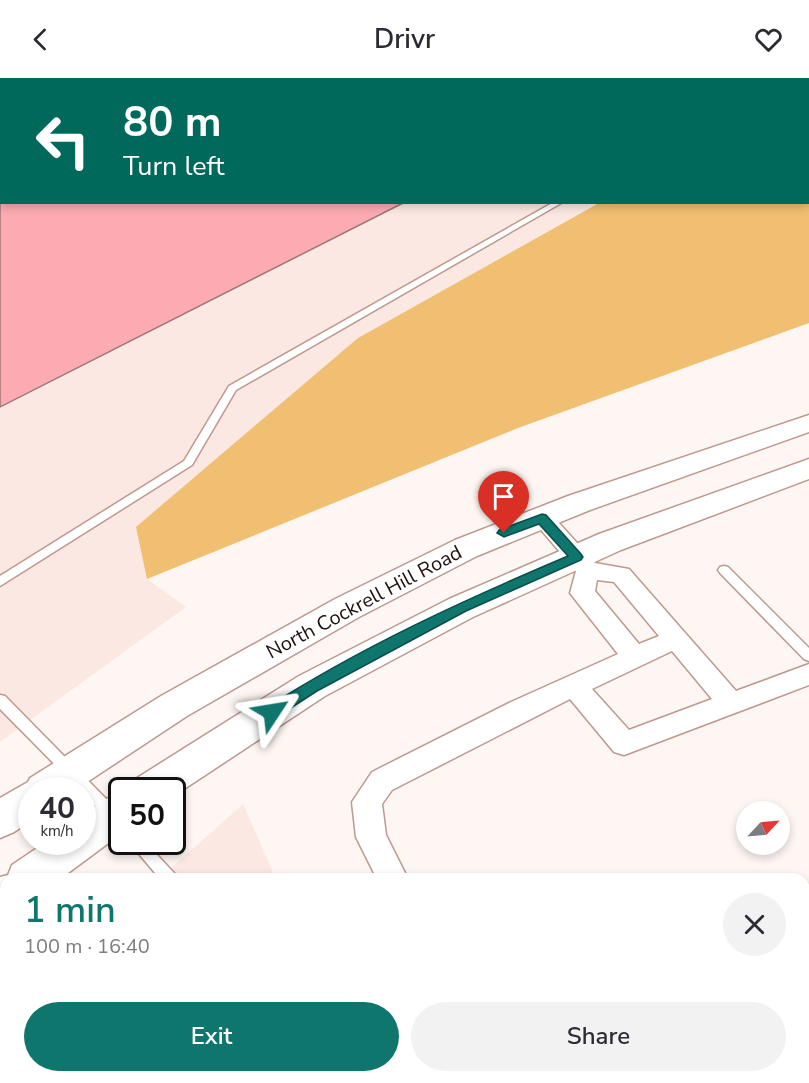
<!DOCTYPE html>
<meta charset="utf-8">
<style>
:root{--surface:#fff;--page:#f2f2f3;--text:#2b2b33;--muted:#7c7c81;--accent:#0f766e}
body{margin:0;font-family:"Nunito Sans",sans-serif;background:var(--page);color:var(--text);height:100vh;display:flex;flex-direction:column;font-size:22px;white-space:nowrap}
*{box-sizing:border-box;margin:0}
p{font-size:20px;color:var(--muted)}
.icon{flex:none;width:33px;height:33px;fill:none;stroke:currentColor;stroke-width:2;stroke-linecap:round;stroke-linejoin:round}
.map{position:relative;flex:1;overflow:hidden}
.side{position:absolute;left:0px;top:795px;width:810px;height:210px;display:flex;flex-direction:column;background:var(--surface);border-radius:18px 18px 0 0;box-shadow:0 3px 9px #0003}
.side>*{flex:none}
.top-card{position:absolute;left:0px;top:0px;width:810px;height:126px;box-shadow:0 3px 9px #0003;background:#00695c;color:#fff;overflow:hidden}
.needle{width:39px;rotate:64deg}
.controls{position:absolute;left:736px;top:723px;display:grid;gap:12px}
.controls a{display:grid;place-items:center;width:54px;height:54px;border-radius:50%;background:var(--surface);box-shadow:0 3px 9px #0003;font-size:30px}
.speed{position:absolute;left:18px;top:699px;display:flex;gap:12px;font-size:30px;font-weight:700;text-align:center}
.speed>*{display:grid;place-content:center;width:78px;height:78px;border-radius:50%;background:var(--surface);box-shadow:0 3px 9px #0003;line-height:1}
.speed small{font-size:15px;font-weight:400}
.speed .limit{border:3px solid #111;border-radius:9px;background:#fff;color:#111}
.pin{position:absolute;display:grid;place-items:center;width:51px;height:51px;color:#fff;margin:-62px -26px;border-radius:50% 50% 50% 0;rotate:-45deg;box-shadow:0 0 6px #0007}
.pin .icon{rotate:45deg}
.me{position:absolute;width:66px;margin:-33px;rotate:57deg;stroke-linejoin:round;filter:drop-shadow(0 0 4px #0008)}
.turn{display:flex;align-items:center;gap:21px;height:126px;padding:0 24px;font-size:27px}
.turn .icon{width:78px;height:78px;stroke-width:2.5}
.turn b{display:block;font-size:42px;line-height:51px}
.round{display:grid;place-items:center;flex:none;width:63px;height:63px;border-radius:32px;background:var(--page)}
.overview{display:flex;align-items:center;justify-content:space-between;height:102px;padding:0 24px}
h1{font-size:36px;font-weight:600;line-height:45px;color:var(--accent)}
.primary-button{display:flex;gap:12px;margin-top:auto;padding:12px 24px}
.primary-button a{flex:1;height:69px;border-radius:36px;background:var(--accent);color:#fff;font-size:24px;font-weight:600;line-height:69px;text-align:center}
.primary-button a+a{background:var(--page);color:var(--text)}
header{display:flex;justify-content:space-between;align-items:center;height:78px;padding:0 24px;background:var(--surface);font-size:27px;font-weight:600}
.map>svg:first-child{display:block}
</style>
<header><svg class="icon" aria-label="back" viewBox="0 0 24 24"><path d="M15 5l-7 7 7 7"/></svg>Drivr<svg class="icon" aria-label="heart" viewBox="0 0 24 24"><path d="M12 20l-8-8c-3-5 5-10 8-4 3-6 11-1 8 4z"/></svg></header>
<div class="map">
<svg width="809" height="1005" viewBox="0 0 809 1005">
<rect width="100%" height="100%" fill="#fef6f3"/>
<!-- built -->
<g fill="#fce8e2">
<path d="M0,0H785L2,2V124L599,125L358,260L147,501L186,529L0,664Z"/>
<path d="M243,726L276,801H159Z"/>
<path d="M6,936V999H363L365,1005H0V942Z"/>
</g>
<!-- green -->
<path fill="#f0bf71" d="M785,0H809V245L518,350L147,501L136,449L358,260L599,125L808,124V2L777,1Z"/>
<!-- building -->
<g fill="#fcabb2" stroke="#9d7678" stroke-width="1.5">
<path d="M236,0H399L404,2H232Z"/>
<path d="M0,86L2,124H405L0,329Z"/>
</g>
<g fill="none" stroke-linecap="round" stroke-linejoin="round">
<defs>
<g id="service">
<path d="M3,0H13L2,2L1,3V1Z"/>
<path d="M139,0H148L137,2Z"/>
<path d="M550,0L561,2H551Z"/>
<rect x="0" y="45" width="2" height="4"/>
<path d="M554,124H563L236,312L192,387L0,508V498L184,383L229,308Z"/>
<path d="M724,488L728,489L809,570V583L804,581L720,495L718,492L720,489Z"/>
<path d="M0,617L5,618L116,731L118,735L116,739L111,741L106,739L82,715V712H80L0,631Z"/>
<path d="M129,764H145L175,796L178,801H160Z"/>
<path d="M275,999H293L295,1005H277Z"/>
</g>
<g id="minor">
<path d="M542,432L550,435L595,485L629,491L736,613L809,586V607L624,677L614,674L570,621L392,712L382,726L386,757L408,801H377L356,759L352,724L372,694L511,624L618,576L570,515L576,493L531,440L534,435ZM597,502L614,504L659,558L639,566L595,513ZM672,573L712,621L629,652L592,611Z"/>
<path d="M476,999H512L515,1005H479Z"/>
</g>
<g id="secondary">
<path d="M809,337V354L590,432L477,478L359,539L187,638L75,712H32V742L14,754L0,760V720L28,704L30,700L161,618L335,521L455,462L568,418Z"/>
<path d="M809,381V401L621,472L473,539L325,618L172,719V712H131L137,700L299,598L449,521L599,456Z"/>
<path d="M122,715V755L60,801H6V839L0,841V799L8,797L12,787L46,764H82V737L108,720Z"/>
</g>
</defs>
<!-- service casing -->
<use href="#service" stroke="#bf988e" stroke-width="3"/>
<!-- minor casing -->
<use href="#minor" stroke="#bf988e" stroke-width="3"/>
<!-- secondary casing -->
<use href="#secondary" stroke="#bf988e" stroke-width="3"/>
<!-- service -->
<use href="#service" fill="#fff" fill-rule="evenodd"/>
<!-- minor -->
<use href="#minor" fill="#fff" fill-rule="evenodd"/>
<!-- secondary -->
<use href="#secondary" fill="#fff" fill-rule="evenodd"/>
</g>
<!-- route -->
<path fill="#0f766e" stroke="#0a4d48" stroke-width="1.5" d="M542,436L546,437L581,476L583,479L581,482L466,533L317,613L277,639H266L264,634L266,630C361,569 464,522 568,478L539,446L504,459L497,455L499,452Z"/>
<g text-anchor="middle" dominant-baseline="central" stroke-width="6" stroke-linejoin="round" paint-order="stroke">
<!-- street labels -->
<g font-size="20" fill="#1f110e" stroke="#fff">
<text transform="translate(364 524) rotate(-28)">North Cockrell Hill Road</text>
</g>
</g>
</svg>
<div class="controls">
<a><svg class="needle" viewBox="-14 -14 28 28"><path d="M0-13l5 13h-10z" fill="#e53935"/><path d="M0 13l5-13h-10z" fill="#7c7c81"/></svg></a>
</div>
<div class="speed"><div>40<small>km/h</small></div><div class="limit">50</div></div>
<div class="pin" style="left:504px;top:455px;background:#d93025"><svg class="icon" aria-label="arrive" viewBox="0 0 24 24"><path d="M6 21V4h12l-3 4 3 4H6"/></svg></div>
<svg class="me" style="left:272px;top:634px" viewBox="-20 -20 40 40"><path d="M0-17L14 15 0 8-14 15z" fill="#0f766e" stroke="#fff" stroke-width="4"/></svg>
<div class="top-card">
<div class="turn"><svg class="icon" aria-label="left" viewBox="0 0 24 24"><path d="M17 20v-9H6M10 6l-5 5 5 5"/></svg><div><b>80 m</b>Turn left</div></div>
</div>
<section class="side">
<div class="overview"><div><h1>1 min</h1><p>100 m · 16:40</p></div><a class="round"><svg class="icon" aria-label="close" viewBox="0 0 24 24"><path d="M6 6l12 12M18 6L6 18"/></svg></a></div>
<div class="primary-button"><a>Exit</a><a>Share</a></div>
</section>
</div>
